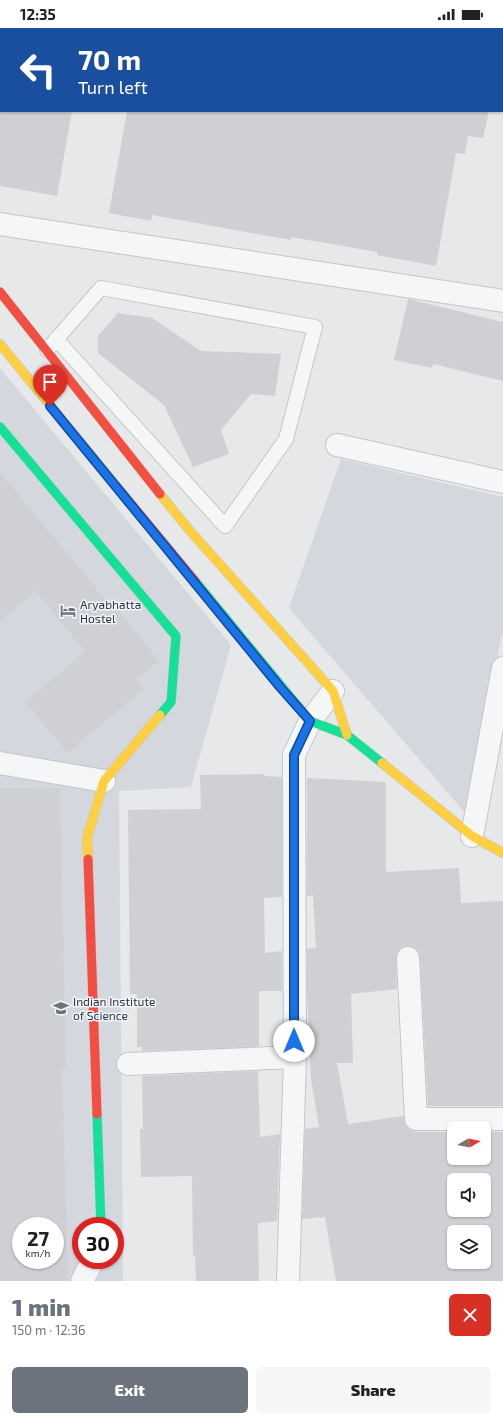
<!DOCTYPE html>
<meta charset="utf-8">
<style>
:root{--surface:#fff;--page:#f6f6f6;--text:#202124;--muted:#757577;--accent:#6c737f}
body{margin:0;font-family:"Exo 2",sans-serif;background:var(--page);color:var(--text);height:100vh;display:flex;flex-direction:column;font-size:15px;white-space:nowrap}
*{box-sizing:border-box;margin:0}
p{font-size:13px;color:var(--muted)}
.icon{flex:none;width:22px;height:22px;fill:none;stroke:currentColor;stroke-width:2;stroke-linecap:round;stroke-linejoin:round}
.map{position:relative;height:1253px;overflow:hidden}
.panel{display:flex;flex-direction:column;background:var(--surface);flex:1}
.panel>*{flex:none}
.banner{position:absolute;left:0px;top:0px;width:503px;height:84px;box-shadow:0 1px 3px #0004;background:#1a4fa0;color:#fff;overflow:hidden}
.needle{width:26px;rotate:80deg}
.buttons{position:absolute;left:447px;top:1093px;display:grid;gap:8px}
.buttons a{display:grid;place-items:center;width:44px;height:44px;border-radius:6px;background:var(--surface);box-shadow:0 1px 3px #0004;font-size:20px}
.speed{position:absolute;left:12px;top:1189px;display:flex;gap:8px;font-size:20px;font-weight:700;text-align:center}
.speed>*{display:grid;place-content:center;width:52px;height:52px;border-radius:50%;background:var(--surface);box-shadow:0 1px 3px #0004;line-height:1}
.speed small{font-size:10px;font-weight:400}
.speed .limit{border:6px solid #d22;background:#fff;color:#111}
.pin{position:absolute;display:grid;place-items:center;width:34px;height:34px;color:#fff;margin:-41px -17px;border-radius:50% 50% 50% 0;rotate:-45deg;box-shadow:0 0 4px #0007}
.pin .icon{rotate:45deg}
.me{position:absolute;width:44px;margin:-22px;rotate:0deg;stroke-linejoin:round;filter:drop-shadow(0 0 3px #0008)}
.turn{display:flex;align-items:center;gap:14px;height:84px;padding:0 12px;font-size:18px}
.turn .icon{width:52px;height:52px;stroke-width:2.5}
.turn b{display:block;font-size:28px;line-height:34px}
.round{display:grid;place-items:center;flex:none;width:42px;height:42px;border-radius:6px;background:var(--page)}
.head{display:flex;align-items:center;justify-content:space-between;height:68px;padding:0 12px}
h1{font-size:24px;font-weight:800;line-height:30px;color:var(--accent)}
.button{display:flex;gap:8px;margin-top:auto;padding:8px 12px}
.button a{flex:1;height:46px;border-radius:6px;background:var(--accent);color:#fff;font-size:16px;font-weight:800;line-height:46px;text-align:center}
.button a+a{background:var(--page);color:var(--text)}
.status{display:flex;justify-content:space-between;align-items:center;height:28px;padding:0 20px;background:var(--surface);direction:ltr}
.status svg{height:11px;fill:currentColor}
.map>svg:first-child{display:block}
</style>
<div class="status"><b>12:35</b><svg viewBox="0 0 49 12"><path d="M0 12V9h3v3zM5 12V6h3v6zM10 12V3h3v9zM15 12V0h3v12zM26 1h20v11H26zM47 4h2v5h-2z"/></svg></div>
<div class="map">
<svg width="503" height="1253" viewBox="0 0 503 1253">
<rect width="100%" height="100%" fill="#e6e8ea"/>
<!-- built -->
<g fill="#d4d7dd" fill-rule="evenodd">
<path d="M0,340L231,617L191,759L119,763L123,1253H0ZM21,1198H55V1232H21ZM81,1198H115V1232H81Z"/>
<path d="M341,431L503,469V602L466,786L289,580Z"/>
</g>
<!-- building -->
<g fill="#ced0d3" fill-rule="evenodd">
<path d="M0,83H72L57,168L0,158Z"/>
<path d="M127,83H489L483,110L468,108L465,126L456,125L436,238L377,227V224L291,209V212L152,187L151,193L109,185Z"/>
<path d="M408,271L503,294V353L433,336L432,340L394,332Z"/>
<path d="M118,285L152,290L201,323L281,326L275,368L251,366L221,402L229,426L193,439L164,377L98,325V308Z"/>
<path d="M0,444L114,582L116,580L159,633L136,652L144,661L68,725L25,674L85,624L36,563L0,593Z"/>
<path d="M264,746V748L282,749V869L264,870L265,925L282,923V963H259V1018L142,1023V1019H137V966H130L128,782L201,781L200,747Z"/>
<path d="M307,750L385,754L386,755V844L459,840L461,875L503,873V1078H428L420,929L418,923L413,919L408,918L402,919L397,925L396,931L397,961L351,966L353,1035H337L348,1096L403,1088L405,1097L410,1102L416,1104H454V1130H484V1104H503V1253H336L325,1189L302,1191L305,1101L319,1099L311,1051L307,963V921L316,920L313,867L307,868ZM454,1152H484V1182H454ZM454,1204H484V1234H454Z"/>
<path d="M60,760L66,1040H62L68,1253H0V761ZM21,1198H55V1232H21Z"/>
<path d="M258,1043L260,1109L280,1106L277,1193L258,1195L259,1253H196L195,1228H193L192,1148L141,1149L140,1101H143L142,1048Z"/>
</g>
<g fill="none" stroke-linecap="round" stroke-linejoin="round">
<defs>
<path id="lane" d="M47,322L101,260L315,299L286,411L225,498L56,311"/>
<g id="street">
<path d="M309,0L316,1"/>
<path d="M502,31H503"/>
<path d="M0,196L503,273"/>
<path d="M337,417L503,454"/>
<path d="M0,735L104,753"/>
<path d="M472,808L503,640"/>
<path d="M408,930L416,1091H503"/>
<path d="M128,1036L295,1029"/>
<path d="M82,1253L93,1232"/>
<path d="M288,1253L295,1029L294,727L310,693L333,663"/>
</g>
<g id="fast">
<path d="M0,399L176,608L171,674L160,687"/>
<path d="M195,553L310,693L347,707L382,735"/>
<path d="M97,1086L101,1198"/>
</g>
<g id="slow">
<path d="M0,316L117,459"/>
<path d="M160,466L190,503L333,663L347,707"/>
<path d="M382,735L472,808L503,825"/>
<path d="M88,831L87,810L104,753L160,687"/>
</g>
<g id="jam">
<path d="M0,264L160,466"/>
<path d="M117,459L195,553"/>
<path d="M88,831L97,1086"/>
</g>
</defs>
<!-- lane casing -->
<use href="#lane" stroke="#c4c6c8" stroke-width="16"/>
<!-- street casing -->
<use href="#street" stroke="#c4c6c8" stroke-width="24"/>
<!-- fast casing -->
<use href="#fast" stroke="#c4c6c8" stroke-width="10"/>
<!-- slow casing -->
<use href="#slow" stroke="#c4c6c8" stroke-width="10"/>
<!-- jam casing -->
<use href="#jam" stroke="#c4c6c8" stroke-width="10"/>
<!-- lane -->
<use href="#lane" stroke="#f5f6f7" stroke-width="14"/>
<!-- street -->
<use href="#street" stroke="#f5f6f7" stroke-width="22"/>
<!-- fast -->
<use href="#fast" stroke="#16e098" stroke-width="9"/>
<!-- slow -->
<use href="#slow" stroke="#ffcf43" stroke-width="9"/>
<!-- jam -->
<use href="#jam" stroke="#f24e42" stroke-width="9"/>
</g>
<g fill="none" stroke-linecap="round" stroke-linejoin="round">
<defs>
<path id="route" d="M50,378L280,659L310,693L294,727V1013"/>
</defs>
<!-- route casing -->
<use href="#route" stroke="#114b97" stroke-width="10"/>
<!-- route -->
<use href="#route" stroke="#1a73e8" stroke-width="7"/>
</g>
<!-- icons -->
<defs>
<symbol id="hotel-bare" viewBox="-9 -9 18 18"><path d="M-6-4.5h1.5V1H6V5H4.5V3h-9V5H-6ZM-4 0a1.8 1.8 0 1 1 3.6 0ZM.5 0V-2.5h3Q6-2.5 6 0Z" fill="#6c737f" stroke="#f4f6f9" stroke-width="2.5" paint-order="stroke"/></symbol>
<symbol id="university-bare" viewBox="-9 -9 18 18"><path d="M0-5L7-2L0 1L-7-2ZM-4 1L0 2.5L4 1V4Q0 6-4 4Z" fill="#6c737f" stroke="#f4f6f9" stroke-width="2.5" paint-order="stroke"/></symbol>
</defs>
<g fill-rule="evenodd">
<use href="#hotel-bare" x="57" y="572" width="22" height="22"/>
<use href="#university-bare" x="50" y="969" width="22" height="22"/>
</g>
<g text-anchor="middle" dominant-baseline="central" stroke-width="3" stroke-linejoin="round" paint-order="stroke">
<!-- poi labels -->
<g font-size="12" fill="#2b3445" stroke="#f4f6f9" text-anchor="start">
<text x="80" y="576">Aryabhatta<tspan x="80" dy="14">Hostel</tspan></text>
<text x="73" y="973">Indian Institute<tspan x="73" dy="14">of Science</tspan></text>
</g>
</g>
</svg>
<div class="buttons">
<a><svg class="needle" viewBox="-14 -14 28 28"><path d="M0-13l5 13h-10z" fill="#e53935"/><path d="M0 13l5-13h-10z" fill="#757577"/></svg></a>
<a><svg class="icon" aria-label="sound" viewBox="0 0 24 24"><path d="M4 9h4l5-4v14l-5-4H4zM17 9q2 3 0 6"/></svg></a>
<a><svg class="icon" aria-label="layers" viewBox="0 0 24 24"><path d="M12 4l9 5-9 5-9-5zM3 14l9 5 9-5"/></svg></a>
</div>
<div class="speed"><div>27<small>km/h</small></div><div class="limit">30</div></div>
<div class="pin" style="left:50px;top:378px;background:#d93025"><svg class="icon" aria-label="arrive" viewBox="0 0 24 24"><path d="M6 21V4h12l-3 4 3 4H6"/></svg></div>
<svg class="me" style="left:294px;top:1013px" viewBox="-20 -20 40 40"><circle r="19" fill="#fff"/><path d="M0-13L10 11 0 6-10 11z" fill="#1a73e8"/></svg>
<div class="banner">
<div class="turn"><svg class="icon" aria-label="left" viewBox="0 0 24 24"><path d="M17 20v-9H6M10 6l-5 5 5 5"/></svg><div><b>70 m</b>Turn left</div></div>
</div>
</div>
<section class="panel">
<div class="head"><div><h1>1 min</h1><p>150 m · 12:36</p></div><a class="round" style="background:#d93025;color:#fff"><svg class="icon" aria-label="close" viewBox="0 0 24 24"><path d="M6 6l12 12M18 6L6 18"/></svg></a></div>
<div class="button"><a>Exit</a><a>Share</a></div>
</section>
